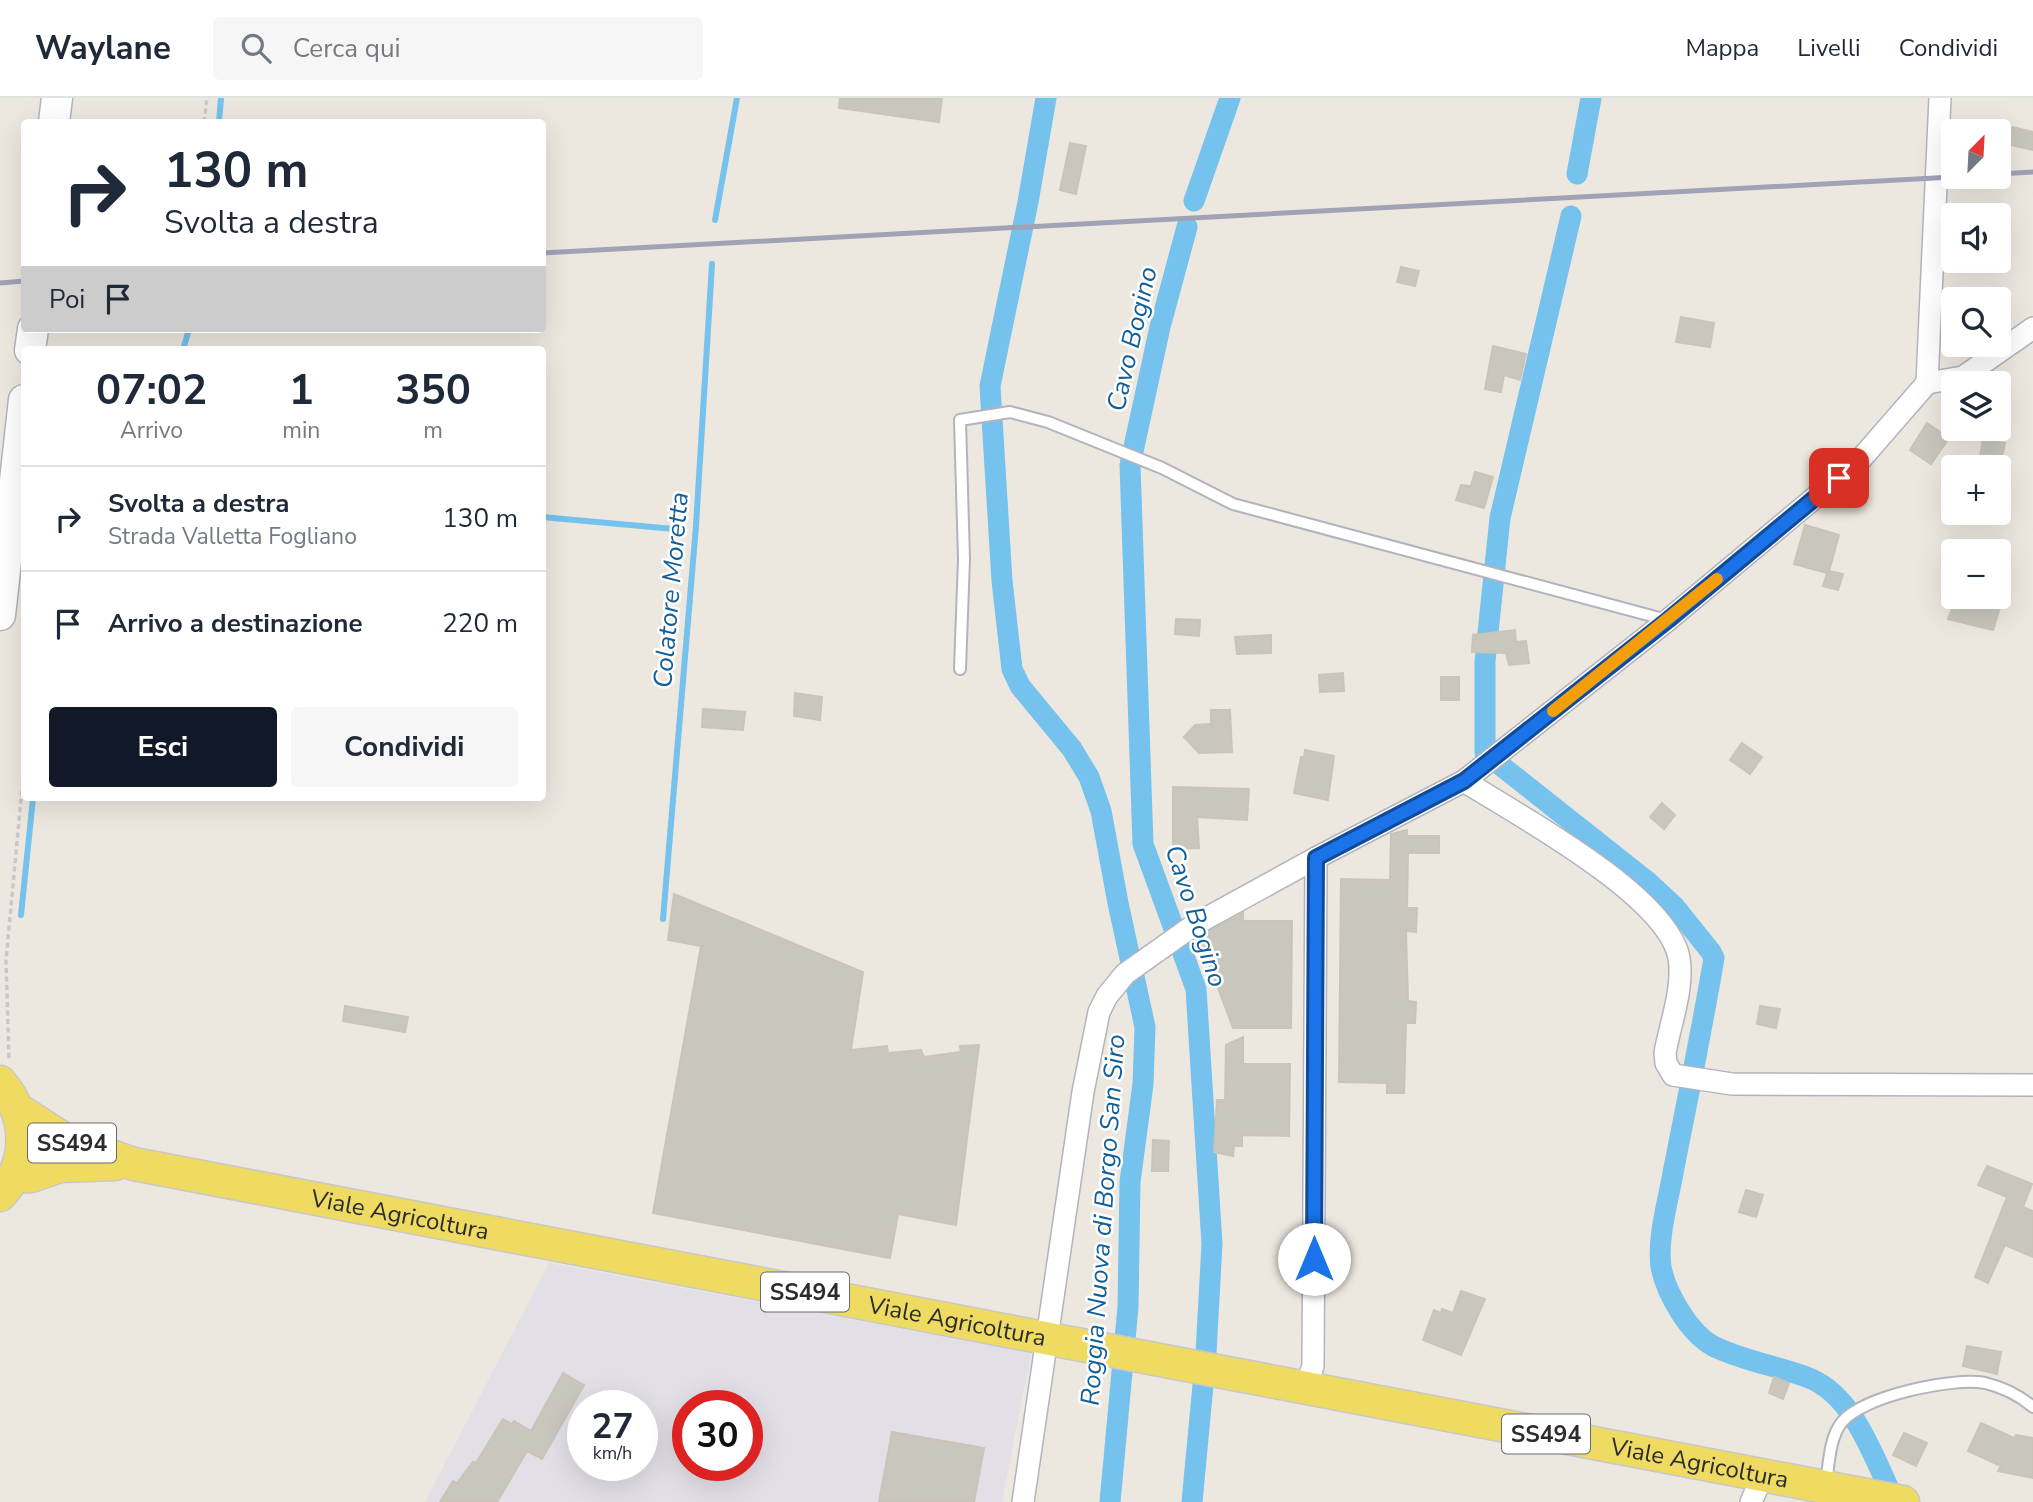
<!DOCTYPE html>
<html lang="it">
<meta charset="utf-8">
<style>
:root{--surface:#fff;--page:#f6f6f7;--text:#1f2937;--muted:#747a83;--line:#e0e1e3;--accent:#111827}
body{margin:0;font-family:"Nunito Sans",sans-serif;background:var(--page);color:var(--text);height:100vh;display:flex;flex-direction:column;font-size:26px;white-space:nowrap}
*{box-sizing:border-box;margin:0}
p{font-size:23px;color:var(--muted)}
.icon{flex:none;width:38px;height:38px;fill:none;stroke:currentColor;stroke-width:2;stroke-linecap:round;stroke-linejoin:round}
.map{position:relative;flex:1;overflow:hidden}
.side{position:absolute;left:21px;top:248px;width:525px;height:455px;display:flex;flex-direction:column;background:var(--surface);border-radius:7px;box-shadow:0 7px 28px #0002}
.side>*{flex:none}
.top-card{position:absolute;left:21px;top:21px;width:525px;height:214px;border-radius:7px;box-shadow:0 7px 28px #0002;background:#fff;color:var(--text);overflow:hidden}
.needle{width:46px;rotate:24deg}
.buttons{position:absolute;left:1941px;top:21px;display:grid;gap:14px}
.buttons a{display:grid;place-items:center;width:70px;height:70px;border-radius:7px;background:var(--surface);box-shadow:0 7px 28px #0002;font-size:35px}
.speed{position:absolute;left:567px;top:1292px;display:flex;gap:14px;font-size:35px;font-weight:700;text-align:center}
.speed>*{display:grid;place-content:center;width:91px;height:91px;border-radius:50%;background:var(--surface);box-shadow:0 7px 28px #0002;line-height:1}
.speed small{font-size:18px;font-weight:400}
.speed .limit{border:10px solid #d22;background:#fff;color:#111}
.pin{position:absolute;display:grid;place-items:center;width:60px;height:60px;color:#fff;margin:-30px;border-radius:14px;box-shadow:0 4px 10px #0006}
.me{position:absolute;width:77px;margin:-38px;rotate:0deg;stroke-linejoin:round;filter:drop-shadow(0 0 5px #0008)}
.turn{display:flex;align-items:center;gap:24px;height:147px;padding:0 28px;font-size:32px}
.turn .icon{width:91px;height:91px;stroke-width:2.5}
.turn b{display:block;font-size:49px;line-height:60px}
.then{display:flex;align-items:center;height:66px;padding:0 28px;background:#0003;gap:14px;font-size:26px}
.eta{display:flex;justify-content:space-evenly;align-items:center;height:119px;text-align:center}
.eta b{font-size:42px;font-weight:700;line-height:49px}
.button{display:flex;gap:14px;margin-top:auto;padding:14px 28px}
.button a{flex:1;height:80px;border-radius:7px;background:var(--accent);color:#fff;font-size:28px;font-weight:700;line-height:80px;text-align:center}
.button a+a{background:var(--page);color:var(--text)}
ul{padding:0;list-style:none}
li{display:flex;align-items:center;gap:21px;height:105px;padding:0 28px;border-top:2px solid var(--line)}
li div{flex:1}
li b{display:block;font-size:26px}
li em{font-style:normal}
header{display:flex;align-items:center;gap:42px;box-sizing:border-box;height:98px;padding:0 35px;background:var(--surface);border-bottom:2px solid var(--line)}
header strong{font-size:33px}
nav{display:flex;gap:38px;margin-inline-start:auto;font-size:24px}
.search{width:490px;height:63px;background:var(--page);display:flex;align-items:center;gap:18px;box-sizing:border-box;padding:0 24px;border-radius:7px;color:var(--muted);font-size:26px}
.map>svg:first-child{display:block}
</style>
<header>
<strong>Waylane</strong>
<div class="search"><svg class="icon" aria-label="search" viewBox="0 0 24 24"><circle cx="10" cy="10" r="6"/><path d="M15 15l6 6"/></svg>Cerca qui</div>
<nav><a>Mappa</a><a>Livelli</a><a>Condividi</a></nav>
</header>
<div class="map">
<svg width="2033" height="1404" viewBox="0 0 2033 1404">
<rect width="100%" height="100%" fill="#ede8df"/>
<!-- industrial -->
<path fill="#e2dfe6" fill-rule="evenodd" d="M549,1165L1031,1255L1002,1404H425ZM583,1307H642V1367H583ZM688,1307H747V1367H688Z"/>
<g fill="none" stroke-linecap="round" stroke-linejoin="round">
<!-- stream -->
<g stroke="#74c2ed" stroke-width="6">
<path d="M219,24L221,0"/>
<path d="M715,122L737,0"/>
<path d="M183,252L189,231"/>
<path d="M542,419L674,431"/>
<path d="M21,817L33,700"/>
<path d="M663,821L696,428L712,166"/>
</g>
<!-- canal -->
<g stroke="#74c2ed" stroke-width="21">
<path d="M1046,0L1028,104L990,288L1002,483L1012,571L1020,588L1072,651L1089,679L1101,713L1118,805L1145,929L1143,986L1130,1084L1128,1209L1110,1404"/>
<path d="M1577,76L1591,0"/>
<path d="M1194,103L1230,0"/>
<path d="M1571,118L1500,420L1485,563V655L1648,784L1675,809L1711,854L1714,860C1702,932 1687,1003 1673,1075C1668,1104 1657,1140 1661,1169C1666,1195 1689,1235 1713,1248C1743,1263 1778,1268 1809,1280C1855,1298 1875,1363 1895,1404"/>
<path d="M1187,129L1160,229L1130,367L1143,746L1196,891L1212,1146L1206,1255L1192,1404"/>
</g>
</g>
<!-- building -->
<g fill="#c9c6bd" stroke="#c9c4b8" stroke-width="2">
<path d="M840,0H942L939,24L839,10Z"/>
<path d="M2000,26L2033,34V52L1998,44Z"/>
<path d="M1070,45L1086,48L1076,96L1060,92Z"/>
<path d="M1401,169L1419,173L1415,188L1397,184Z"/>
<path d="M1681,219L1714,225L1710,249L1676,244Z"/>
<path d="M1493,248L1526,256L1520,282L1504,277L1501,294L1485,291Z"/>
<path d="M1927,325L1949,340L1931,366L1910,352Z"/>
<path d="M1983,341L2005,345L2000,368L1979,364Z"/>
<path d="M1475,374L1493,379L1484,410L1456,402L1461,387L1471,388Z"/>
<path d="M1805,427L1839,437L1829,473L1843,476L1838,492L1823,488L1827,475L1794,466Z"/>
<path d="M1957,499H2003L1993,532L1948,521Z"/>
<path d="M1176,521L1200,522L1199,538L1175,536Z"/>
<path d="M1515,532L1516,544L1526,543L1529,565L1509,567L1506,555L1472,554L1473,537Z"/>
<path d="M1271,537V555L1237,556L1235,539Z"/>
<path d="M1343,575L1344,593L1320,594L1319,577Z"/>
<rect x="1441" y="579" width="18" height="23"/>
<path d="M795,595L822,599L820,622L794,618Z"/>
<path d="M703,611L745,614L743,632L702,629Z"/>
<path d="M1211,612H1230L1232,654L1199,655L1184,639L1195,627L1211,626Z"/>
<path d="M1742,645L1762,659L1750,676L1730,662Z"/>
<path d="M1305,652L1334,658L1328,702L1294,695L1301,659L1304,660Z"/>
<path d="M1173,689L1249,691L1247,722L1197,719L1199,750L1173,751Z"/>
<path d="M1662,705L1675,717L1664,731L1650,719Z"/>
<path d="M1407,732V738H1439V755H1408L1407,810H1417L1416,834L1406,833L1408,903L1416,904L1415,925H1406L1404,995H1387V985L1339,984L1341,781L1390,782L1391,736Z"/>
<path d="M674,796L863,874L851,952L887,948L888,955L921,952L924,959L961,954L960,948L979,947L956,1127L898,1116L890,1160L653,1115L701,848L668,842Z"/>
<path d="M1243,815V823H1292L1291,930H1233L1199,839Z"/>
<path d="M345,908L408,919L405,934L343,923Z"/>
<path d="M1760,908L1780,911L1776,930L1757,926Z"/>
<path d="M1243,939V966H1290L1289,1038L1242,1037V1048H1234L1233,1058L1214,1054L1217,1002H1225L1226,947Z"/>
<path d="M1153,1042L1169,1043L1168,1073H1152Z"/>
<path d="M1987,1068L2032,1086L2023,1109L2033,1113V1159L2005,1147L1988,1185L1975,1179L2007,1099L1978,1087Z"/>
<path d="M1746,1092L1763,1097L1756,1119L1739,1114Z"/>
<path d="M1461,1193L1485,1201L1461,1257L1423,1242L1434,1212L1441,1215L1442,1211L1453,1215Z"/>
<path d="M1967,1248L2001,1254L1997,1276L1963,1268Z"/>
<path d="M563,1275L584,1287L542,1361L527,1353L497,1404H440L453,1383L457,1385L473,1364L476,1365L503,1321L512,1326L514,1323L531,1333Z"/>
<path d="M1774,1279L1789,1285L1783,1301L1769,1295Z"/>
<path d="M1981,1325L2014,1340L2016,1337L2033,1340V1380L1998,1373L2001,1368L1968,1353Z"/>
<path d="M892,1334L984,1350L974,1404H879Z"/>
<path d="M1904,1335L1927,1345L1916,1368L1893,1357Z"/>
</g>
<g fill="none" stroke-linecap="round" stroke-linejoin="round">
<defs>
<g id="lane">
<path d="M960,571L964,461L960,322L1010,314L1048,324L1162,370L1233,406L1667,522"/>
<path d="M1826,1386C1829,1367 1829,1340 1842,1324C1863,1298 1953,1279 1985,1285C2002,1289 2020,1298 2033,1309"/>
</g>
<g id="street">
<path d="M1927,285L1963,279L2033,230"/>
<path d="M1464,683C1518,717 1668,798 1679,860C1684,891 1670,926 1665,955L1666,965L1673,977L1732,986L2033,987"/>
<path d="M1305,1291L1313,1268L1316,760"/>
<path d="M1023,1404L1083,994L1099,914L1107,898L1125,876L1194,827L1316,760L1464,683L1668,522L1860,362L1927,285L1940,0"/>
<path d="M1751,1404L1763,1377"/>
</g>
<g id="secondary">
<path d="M54,24L57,0"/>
<path d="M30,252L33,231"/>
<path d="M0,517L24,302"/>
</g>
<g id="primary">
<path d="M0,984C29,1018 31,1064 0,1097"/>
<path id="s1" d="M17,1011L65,1042L134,1066L1903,1404"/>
<path d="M13,1079L31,1078L60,1068L115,1066"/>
</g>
</defs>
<!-- lane casing -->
<use href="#lane" stroke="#b2b3bf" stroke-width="14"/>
<!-- street casing -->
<use href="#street" stroke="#b2b3bf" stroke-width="24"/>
<!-- secondary casing -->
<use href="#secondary" stroke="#b2b3bf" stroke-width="33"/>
<!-- primary casing -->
<use href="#primary" stroke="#c8c8c8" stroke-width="35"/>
<!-- path -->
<g stroke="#c8c8c8" stroke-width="3.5" stroke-dasharray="5 3.5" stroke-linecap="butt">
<path d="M204,24L207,0"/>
<path d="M9,960L6,862L24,669"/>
</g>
<!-- lane -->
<use href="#lane" stroke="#fff" stroke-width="10"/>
<!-- street -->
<use href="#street" stroke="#fff" stroke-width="21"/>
<!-- secondary -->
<use href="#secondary" stroke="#fff" stroke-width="30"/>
<!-- primary -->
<use href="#primary" stroke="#efdb62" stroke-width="32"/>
<!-- rail -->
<g stroke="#a1a2b6" stroke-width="5">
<path d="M1998,76L2033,74"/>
<path d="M542,155L1953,79"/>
<path d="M0,185L24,183"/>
</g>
</g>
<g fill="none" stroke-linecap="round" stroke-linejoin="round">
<defs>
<path id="route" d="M1314,1161L1316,760L1464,683L1668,522L1839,380"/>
</defs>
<!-- route casing -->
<use href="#route" stroke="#114b97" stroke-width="18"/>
<!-- route -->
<use href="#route" stroke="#1a73e8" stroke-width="12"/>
<!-- slow -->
<path stroke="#f59e0b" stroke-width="12" d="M1553,613L1717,481"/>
</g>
<g text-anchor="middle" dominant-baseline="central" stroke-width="5" stroke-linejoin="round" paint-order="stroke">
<!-- shield labels -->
<g fill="#fff" stroke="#6b6b6b" stroke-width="2">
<rect x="28" y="1025.5" width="88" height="39" rx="5"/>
<rect x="761" y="1174.5" width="88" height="39" rx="5"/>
<rect x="1502" y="1316.5" width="88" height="39" rx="5"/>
</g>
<g font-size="23" font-weight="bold" fill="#2c2c2c">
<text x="72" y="1045">SS494</text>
<text x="805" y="1194">SS494</text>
<text x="1546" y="1336">SS494</text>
</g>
<!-- street labels -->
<g font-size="24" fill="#2c2c2c" stroke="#fff">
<text stroke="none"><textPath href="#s1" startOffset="401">Viale Agricoltura</textPath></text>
<text stroke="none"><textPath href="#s1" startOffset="968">Viale Agricoltura</textPath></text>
<text stroke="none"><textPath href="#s1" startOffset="1724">Viale Agricoltura</textPath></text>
</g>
<!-- water labels -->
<g font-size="26" font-style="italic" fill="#0f5f9c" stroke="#fff">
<text transform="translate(1132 241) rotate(-77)">Cavo Bogino</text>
<text transform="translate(671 492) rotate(-85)">Colatore Moretta</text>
<text transform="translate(1196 818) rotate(72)">Cavo Bogino</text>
<text transform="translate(1103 1122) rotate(-86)">Roggia Nuova di Borgo San Siro</text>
</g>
</g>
</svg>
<div class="buttons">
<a><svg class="needle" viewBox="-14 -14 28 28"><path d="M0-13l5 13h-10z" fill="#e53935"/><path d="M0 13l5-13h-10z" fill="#747a83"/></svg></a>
<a><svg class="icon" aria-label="sound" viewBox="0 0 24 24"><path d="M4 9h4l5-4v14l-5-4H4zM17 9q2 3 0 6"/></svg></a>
<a><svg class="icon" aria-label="search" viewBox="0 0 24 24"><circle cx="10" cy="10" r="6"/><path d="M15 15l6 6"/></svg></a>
<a><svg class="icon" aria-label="layers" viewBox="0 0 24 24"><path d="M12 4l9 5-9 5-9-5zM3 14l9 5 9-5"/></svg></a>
<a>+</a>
<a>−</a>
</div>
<div class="speed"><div>27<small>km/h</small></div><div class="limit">30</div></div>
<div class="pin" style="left:1839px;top:380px;background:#d93025"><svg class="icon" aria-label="arrive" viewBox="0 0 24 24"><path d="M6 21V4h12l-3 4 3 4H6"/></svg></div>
<svg class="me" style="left:1314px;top:1161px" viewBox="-20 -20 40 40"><circle r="19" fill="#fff"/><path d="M0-13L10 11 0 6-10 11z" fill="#1a73e8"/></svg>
<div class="top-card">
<div class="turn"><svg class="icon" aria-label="right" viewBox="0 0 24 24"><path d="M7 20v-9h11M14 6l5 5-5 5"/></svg><div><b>130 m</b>Svolta a destra</div></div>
<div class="then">Poi<svg class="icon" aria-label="arrive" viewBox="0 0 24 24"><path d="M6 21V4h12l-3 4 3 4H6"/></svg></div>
</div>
<section class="side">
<div class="eta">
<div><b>07:02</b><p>Arrivo</p></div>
<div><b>1</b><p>min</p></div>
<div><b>350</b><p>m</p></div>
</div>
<ul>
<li><svg class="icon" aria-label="right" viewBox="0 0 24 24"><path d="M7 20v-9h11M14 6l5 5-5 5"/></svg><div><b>Svolta a destra</b><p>Strada Valletta Fogliano</p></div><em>130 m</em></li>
<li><svg class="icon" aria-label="arrive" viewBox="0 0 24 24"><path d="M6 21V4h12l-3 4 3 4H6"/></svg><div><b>Arrivo a destinazione</b></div><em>220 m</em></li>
</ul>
<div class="button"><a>Esci</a><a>Condividi</a></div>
</section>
</div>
